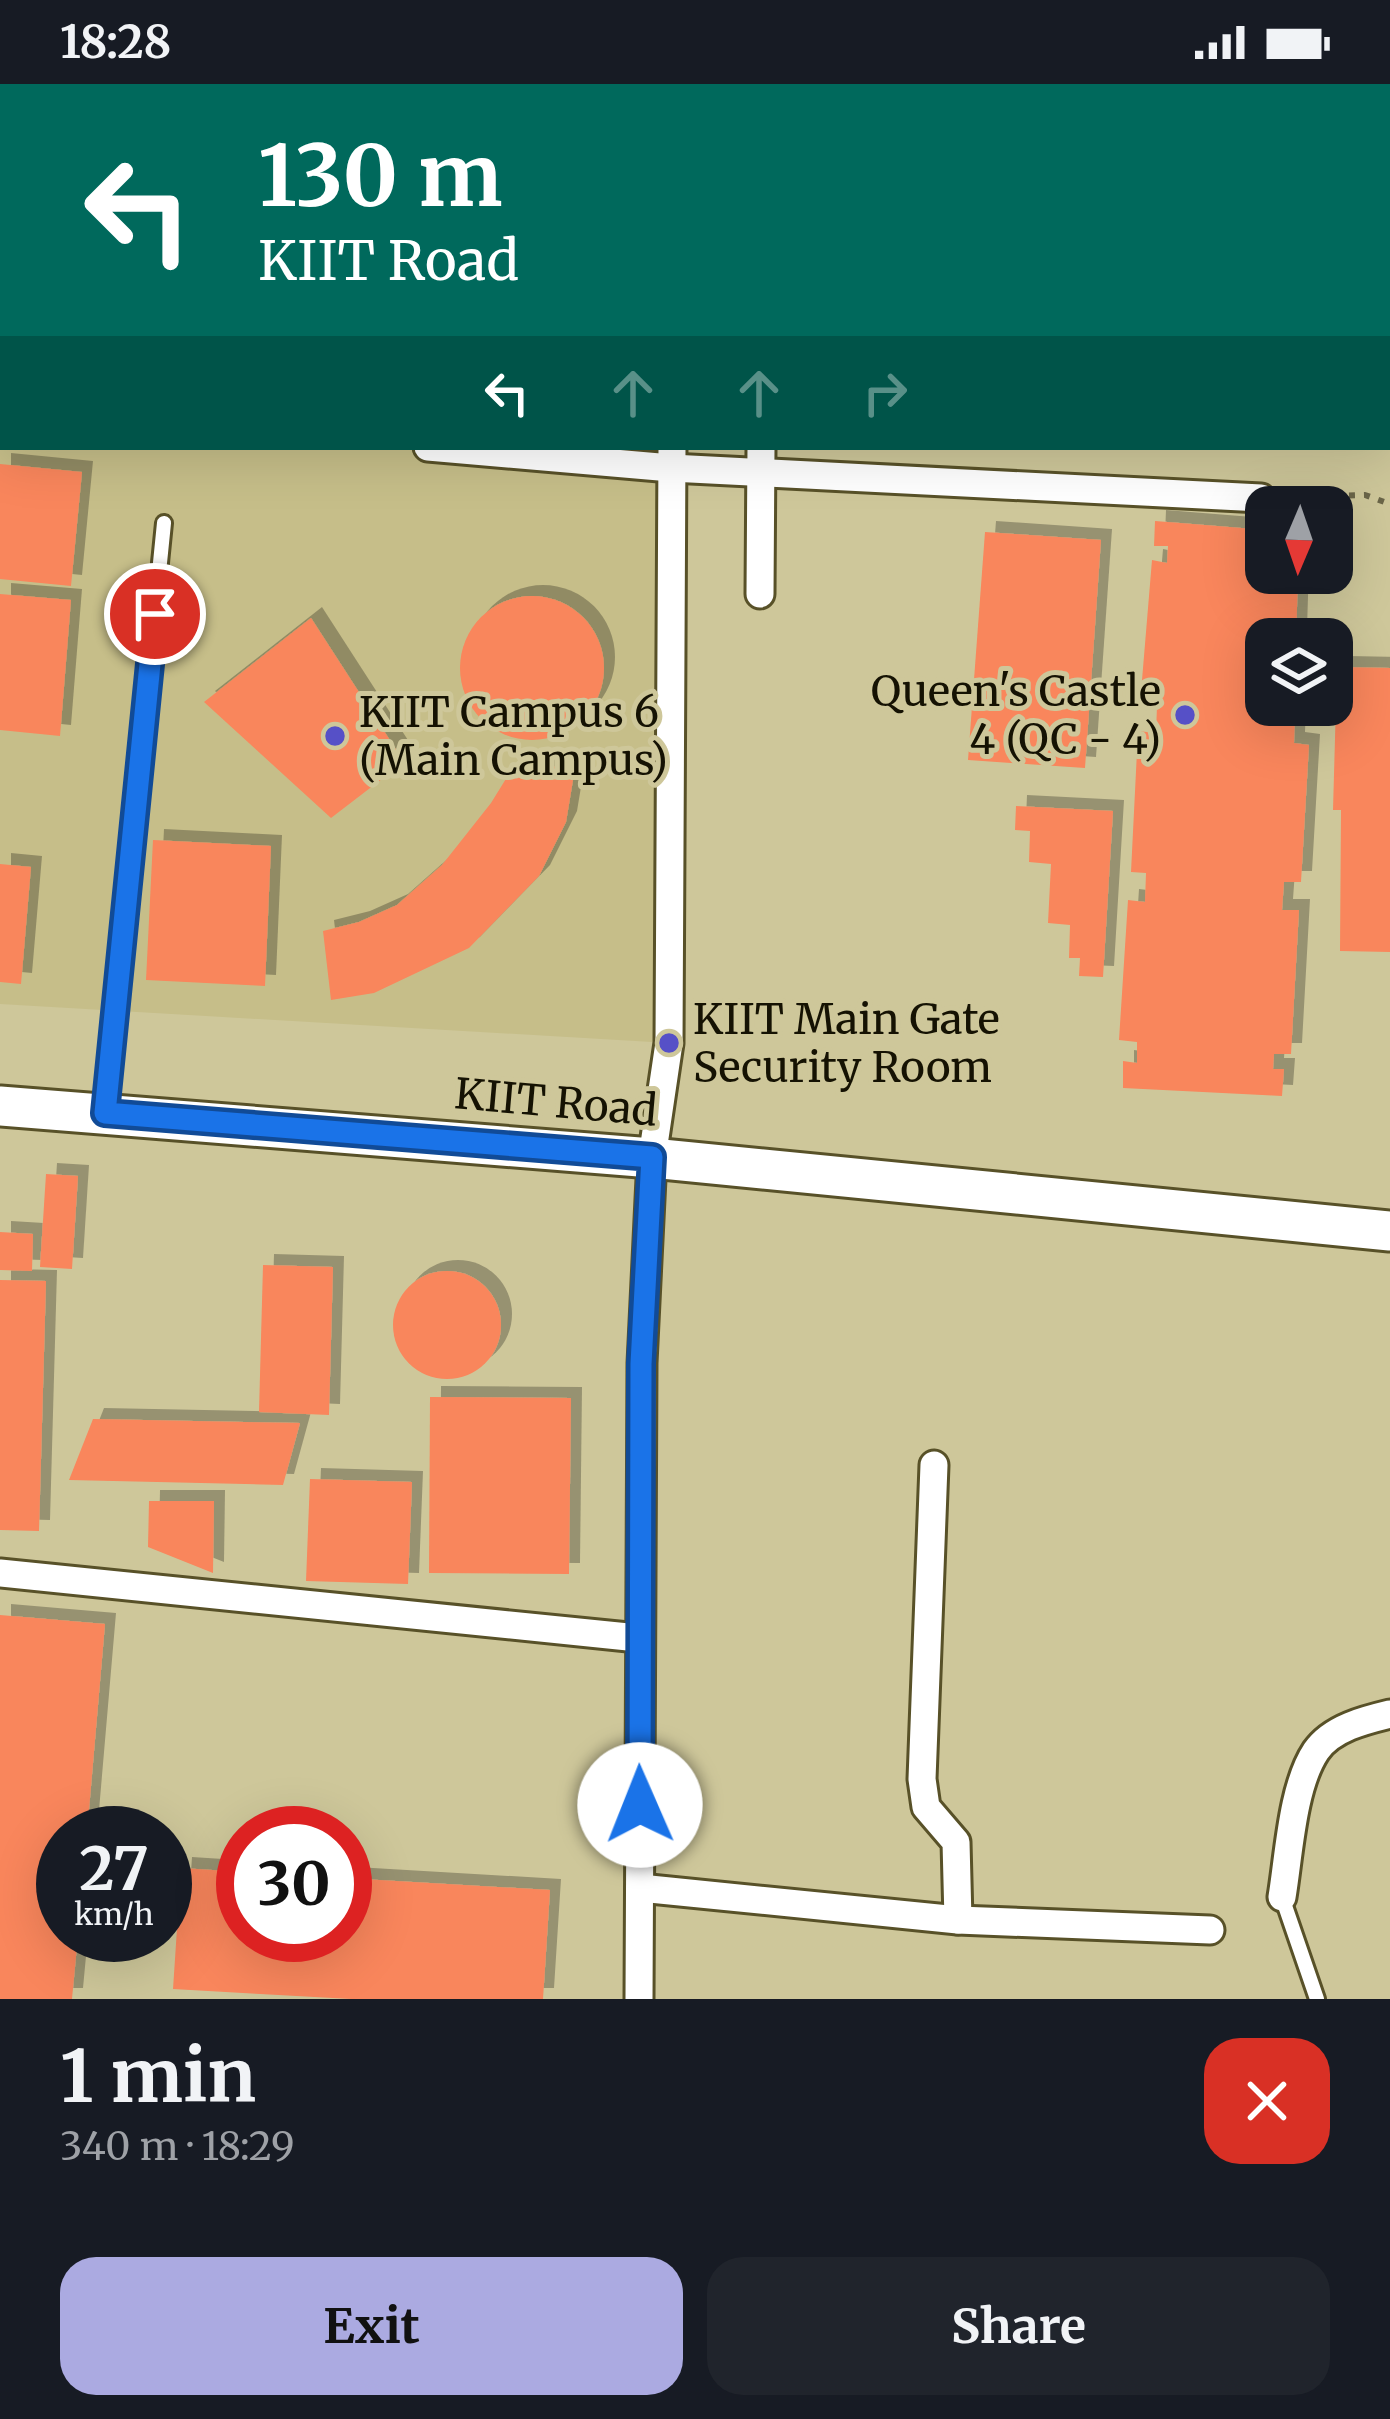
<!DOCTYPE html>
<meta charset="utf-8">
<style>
:root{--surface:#171b24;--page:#20242c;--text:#f1f3f6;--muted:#9ea1a6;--accent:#abaae1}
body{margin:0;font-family:Merriweather,serif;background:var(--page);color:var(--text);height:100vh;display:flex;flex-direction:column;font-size:45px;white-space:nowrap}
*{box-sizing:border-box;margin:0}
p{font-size:39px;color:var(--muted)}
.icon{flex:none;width:66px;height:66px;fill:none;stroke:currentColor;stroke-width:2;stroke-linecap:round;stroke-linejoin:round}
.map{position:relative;height:1915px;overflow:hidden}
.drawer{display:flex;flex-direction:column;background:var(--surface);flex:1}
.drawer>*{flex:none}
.banner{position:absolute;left:0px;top:0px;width:1392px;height:366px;box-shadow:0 12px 48px #0002;background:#00695c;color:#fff;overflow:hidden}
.needle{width:78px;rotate:182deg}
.controls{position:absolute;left:1245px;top:402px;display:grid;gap:24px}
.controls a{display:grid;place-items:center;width:108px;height:108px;border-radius:24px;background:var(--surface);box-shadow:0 12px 48px #0002;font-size:60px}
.speed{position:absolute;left:36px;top:1722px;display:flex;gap:24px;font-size:60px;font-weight:700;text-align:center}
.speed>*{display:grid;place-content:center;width:156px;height:156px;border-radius:50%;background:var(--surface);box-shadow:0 12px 48px #0002;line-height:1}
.speed small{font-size:30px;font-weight:400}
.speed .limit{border:18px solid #d22;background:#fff;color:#111}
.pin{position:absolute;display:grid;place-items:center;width:102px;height:102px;color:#fff;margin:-51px;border:6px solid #fff;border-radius:50%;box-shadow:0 3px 12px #0007}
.me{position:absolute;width:132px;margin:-66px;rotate:359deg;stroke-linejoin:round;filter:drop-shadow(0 0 9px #0008)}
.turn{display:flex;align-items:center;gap:42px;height:252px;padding:0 60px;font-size:54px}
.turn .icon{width:156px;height:156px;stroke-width:2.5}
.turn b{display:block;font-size:84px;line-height:102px}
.lanes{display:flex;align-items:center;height:114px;padding:0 60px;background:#0003;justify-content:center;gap:60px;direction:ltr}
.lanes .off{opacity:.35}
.round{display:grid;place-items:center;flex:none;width:126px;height:126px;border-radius:36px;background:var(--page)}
.head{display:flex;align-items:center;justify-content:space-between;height:204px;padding:0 60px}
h1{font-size:72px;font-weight:700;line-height:90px}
.cta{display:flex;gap:24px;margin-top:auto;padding:24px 60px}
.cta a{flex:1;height:138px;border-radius:36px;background:var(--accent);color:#111;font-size:48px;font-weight:700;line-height:138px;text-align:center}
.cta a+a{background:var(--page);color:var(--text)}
.status{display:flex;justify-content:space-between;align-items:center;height:84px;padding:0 60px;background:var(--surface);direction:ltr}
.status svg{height:33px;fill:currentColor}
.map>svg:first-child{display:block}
</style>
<div class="status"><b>18:28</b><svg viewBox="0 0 49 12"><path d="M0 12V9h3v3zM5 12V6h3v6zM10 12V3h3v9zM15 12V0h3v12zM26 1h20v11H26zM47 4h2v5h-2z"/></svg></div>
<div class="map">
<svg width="1390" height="1915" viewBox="0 0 1390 1915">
<defs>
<filter id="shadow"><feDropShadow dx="11" dy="-11" stdDeviation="0" flood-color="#0004"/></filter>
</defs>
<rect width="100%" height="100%" fill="#cec79a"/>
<!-- built -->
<g fill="#c6be89">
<path d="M731,0H1390V176L1389,3Z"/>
<path d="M0,326L3,363H428L671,384L669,959L0,920Z"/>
</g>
<!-- green -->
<path fill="#da92c1" d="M437,0H624V3Z"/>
<!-- building -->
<g fill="#f9865c" filter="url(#shadow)">
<path d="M0,380L82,388L71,502L0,495Z"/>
<path d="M1155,437L1266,446V489L1298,492L1296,555H1266V621H1312V632L1295,631L1294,659L1309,661L1301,798H1284L1282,826H1299L1291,970H1274L1273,985H1284L1282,1012L1123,1004V977L1137,979V958L1119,956L1128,816L1145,818L1146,789L1131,788L1138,647L1156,649L1157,622L1140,620L1152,476L1167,479L1168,462H1154Z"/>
<path d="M985,448L1101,456L1085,684L968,676Z"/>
<path d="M0,510L71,516L60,652L0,646Z"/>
<circle cx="532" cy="584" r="72"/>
<path d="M311,534L404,678L331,734L204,618Z"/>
<path d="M1337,583L1390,584V868L1340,867L1341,726H1333Z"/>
<path d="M515,680L575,684L566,738L539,792L469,864L374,909L331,916L323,847L359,838L397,821L442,781L491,719Z"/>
<path d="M1016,722L1113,727L1103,893L1079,892L1080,874H1069L1070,841L1048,839L1051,780L1029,778L1030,747L1015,746Z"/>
<path d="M153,756L271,762L265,902L146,896Z"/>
<path d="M0,780L31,783L21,900L0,898Z"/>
<path d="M46,1090L78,1092L72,1185L40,1183Z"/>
<path d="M0,1148L33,1150L32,1187L0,1186Z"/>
<path d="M263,1181L333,1183L329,1331L259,1328Z"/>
<circle cx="447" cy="1241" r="54"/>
<path d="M0,1196L46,1197L39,1447L0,1446Z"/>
<path d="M430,1313L571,1314L569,1490L429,1489Z"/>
<path d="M93,1335L300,1339L283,1401L69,1396Z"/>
<path d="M310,1395L412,1398L408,1500L306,1497Z"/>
<path d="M149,1417H214L213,1489L148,1463Z"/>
<path d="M0,1531L105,1540L87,1749H63V1851H78L72,1915H0Z"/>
<path d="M181,1784L243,1788V1851H345V1794L550,1806L543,1915H351L173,1905Z"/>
</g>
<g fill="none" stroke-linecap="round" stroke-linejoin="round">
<defs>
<g id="lane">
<path d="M105,1025L164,439"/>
<path d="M1282,1813L1317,1915"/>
</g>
<g id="street">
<path d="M684,3V0"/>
<path d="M0,326L3,327"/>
<path d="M428,363L671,384L1261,414"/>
<path d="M760,510L761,363"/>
<path d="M934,1381L922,1695L926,1723L956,1758L958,1836"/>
<path d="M0,1489L638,1554"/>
<path d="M640,1804L958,1836L1210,1846"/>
<path d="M1282,1813C1289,1771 1292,1703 1316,1667C1332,1644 1365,1636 1390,1630"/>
<path d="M639,1915L642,1279L652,1074L669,959L672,363"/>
</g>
<path id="secondary" d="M0,1022L652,1074L1390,1147"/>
</defs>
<!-- lane casing -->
<use href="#lane" stroke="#585128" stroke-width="20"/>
<!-- street casing -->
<use href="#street" stroke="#585128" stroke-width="33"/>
<!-- secondary casing -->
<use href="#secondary" stroke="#585128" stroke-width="45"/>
<!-- path -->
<g stroke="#6b6649" stroke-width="6" stroke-dasharray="6 9" stroke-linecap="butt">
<path d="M427,3V0"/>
<path d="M1289,413L1365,411L1390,420"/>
</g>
<!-- lane -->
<use href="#lane" stroke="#fff" stroke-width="14"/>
<!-- street -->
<use href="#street" stroke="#fff" stroke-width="27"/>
<!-- secondary -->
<use href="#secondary" stroke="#fff" stroke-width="39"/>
</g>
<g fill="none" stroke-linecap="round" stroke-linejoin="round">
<defs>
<path id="route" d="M155,530L105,1029L652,1073L641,1280L640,1721"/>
</defs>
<!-- route casing -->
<use href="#route" stroke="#114b97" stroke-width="30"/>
<!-- route -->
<use href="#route" stroke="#1a73e8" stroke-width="21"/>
</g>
<!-- markers -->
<g fill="#5650c7" stroke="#cec79a" stroke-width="4.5">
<circle cx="1185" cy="631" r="12"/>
<circle cx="335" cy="652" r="12"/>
<circle cx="669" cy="959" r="12"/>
</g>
<g text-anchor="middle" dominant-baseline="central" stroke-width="10" stroke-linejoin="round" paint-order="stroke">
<!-- poi labels -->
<g font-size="42" fill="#151203" stroke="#cec79a" text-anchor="start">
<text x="1161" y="607" text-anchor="end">Queen's Castle<tspan x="1161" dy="48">4 (QC - 4)</tspan></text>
<text x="359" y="628">KIIT Campus 6<tspan x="359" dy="48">(Main Campus)</tspan></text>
<text x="693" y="935">KIIT Main Gate<tspan x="693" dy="48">Security Room</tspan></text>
</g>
<!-- street labels -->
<g font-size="42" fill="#151203" stroke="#cec79a">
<text transform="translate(556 1018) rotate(5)">KIIT Road</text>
</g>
</g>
</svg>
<div class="controls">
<a><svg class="needle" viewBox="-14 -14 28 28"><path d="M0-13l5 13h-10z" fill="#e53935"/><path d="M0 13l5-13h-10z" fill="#9ea1a6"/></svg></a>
<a><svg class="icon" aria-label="layers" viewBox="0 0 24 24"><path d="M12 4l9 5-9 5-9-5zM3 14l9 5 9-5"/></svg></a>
</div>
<div class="speed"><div>27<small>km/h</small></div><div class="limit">30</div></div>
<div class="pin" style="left:155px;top:530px;background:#d93025"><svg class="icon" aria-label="arrive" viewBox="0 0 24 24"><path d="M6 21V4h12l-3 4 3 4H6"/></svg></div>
<svg class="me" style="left:640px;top:1721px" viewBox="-20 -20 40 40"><circle r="19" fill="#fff"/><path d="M0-13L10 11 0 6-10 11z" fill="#1a73e8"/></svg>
<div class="banner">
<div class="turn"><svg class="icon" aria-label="left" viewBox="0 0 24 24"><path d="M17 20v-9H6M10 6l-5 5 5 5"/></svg><div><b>130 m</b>KIIT Road</div></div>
<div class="lanes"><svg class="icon" aria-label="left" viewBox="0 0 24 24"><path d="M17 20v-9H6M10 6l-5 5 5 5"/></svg><svg class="icon off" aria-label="ahead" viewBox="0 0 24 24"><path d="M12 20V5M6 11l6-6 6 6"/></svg><svg class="icon off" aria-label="ahead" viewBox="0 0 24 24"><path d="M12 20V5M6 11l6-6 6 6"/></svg><svg class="icon off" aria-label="right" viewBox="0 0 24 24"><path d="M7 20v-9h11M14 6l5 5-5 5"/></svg></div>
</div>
</div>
<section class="drawer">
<div class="head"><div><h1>1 min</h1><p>340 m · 18:29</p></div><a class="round" style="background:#d93025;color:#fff"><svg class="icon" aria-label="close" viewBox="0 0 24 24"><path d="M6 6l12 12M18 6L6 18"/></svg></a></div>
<div class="cta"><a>Exit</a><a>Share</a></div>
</section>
